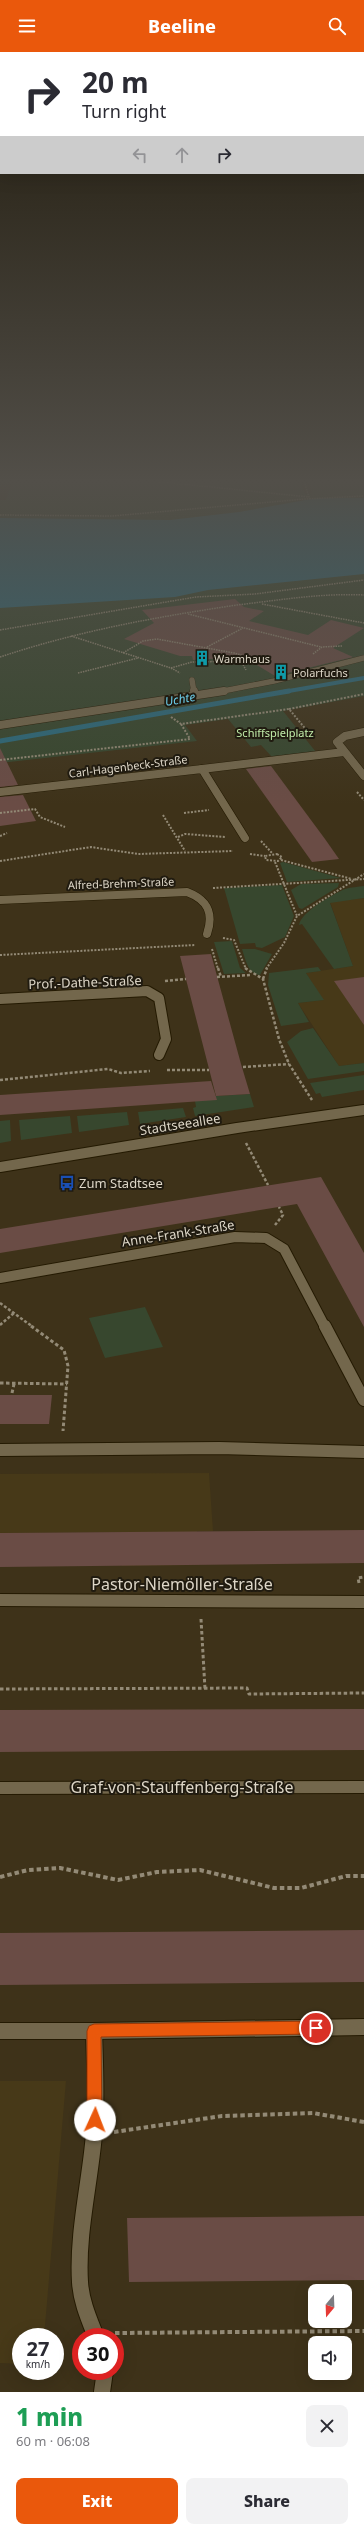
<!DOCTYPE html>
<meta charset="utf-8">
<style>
:root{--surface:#fff;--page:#f2f2f3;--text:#2b2b33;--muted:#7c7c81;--accent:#ea580c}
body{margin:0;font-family:"Noto Sans",sans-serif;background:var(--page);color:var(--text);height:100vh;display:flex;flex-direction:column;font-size:15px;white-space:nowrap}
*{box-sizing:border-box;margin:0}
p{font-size:13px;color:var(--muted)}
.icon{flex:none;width:22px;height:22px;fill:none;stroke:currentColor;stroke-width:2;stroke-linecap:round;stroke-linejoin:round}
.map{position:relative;height:2340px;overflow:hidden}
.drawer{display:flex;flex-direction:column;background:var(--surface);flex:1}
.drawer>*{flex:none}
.banner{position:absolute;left:0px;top:0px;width:364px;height:122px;box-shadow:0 4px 16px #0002;background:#fff;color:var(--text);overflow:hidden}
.needle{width:26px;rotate:199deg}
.fabs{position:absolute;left:308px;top:2232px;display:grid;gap:8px}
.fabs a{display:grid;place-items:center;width:44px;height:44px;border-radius:8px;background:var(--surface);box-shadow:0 4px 16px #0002;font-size:20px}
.speed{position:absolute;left:12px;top:2276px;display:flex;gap:8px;font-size:20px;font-weight:700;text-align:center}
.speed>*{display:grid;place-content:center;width:52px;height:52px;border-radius:50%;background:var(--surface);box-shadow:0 4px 16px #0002;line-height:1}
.speed small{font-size:10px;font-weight:400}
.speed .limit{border:6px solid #d22;background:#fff;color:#111}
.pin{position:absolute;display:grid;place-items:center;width:34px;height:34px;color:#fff;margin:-17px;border:2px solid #fff;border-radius:50%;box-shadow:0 1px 4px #0007}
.me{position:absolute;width:44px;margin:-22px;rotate:2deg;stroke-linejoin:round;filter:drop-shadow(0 0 3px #0008)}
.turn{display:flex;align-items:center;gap:14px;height:84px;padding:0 16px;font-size:18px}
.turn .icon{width:52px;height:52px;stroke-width:2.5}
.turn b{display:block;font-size:28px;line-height:34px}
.lanes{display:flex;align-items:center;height:38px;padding:0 16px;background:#0003;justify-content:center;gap:20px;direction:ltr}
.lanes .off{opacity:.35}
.round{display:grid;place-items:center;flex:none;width:42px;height:42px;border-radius:8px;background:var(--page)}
.head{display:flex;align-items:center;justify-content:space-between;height:68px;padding:0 16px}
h1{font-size:24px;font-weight:800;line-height:30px;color:#1e9e55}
.action{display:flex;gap:8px;margin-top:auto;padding:8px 16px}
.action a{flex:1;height:46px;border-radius:8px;background:var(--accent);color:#fff;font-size:16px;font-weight:800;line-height:46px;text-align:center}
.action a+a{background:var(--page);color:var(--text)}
header{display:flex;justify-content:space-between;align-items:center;height:52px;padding:0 16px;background:var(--accent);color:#fff;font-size:18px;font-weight:800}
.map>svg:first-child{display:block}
</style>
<header><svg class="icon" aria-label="menu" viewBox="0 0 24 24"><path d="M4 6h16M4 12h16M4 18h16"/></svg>Beeline<svg class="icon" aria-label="search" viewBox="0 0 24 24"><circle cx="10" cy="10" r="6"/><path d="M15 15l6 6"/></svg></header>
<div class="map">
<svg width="364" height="2340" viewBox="0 0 364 2340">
<rect width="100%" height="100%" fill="#3e3219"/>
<!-- built -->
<g fill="#473918">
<path d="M364,846V1011L339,1014L298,951L323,948L306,921L353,914L330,850Z"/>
<path d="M209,1421L213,1479H197L199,1513L122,1514V1480L0,1481V1422Z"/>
<path d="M0,2029H66L44,2285H21V2312L0,2311Z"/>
</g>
<!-- industrial -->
<path fill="#4a3539" d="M13,426H103L104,431L12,430Z"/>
<!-- green -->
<g fill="#37472e">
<path d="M103,426H299L305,442L312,441L307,426H364V644L283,659L316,700L272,705L261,693L251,695L228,667L185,673L197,689L0,711V448H6L12,430L104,431Z"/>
<path d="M283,810L341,826L287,830L280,811Z"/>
<path d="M339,831L338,835L302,857L299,856L291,838L301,832Z"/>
<path d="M282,833L294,864L285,885L262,896L256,895L255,891L240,892L224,836Z"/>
<path d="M364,834V846L330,851L353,914L334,917L302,872L299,873C301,860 333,842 345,837C351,835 358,835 364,834Z"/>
<path d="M232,889L240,916L246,921L224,922L214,890Z"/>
<path d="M242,897H255L272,902L260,923C248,923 245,906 242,897Z"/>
<path d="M318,915L321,919L306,921L324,948L298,951L309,970L281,974L268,933L269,921Z"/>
<path d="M313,976L339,1014L364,1011V1019L308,1027L287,990L301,979Z"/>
<path d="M364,1023V1038L322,1045L320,1041L316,1042L310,1031Z"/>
<path d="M250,1042L254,1055L195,1064L193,1056L196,1055L195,1049L216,1044Z"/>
<path d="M183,1056L186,1065L140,1072L138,1060Z"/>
<path d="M127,1060L129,1073L79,1080L77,1064Z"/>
<path d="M70,1064L72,1081L21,1088L19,1068Z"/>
<path d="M10,1068L11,1089L0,1091V1069Z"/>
<path d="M145,1255L163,1295L105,1306L89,1266Z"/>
</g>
<!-- water -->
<path fill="#2b6a7c" d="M317,446H364V522L208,538L175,545L0,556V466L170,468L239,460Z"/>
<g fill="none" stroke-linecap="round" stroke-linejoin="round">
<!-- stream-far1 -->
<path stroke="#2b6a7c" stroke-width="4" d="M283,640L364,626"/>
<!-- stream -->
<path stroke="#2b6a7c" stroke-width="5" d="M0,689L289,639"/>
</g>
<!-- building -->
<g fill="#6a4c45">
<path d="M235,547L244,555L264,559L249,569L308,583L331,568L364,576L333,596L353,605L275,624L244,605L193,608L192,604H180L124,587L154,571L142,558Z"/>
<path d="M0,696L18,733L0,735Z"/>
<path d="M271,714L325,787L339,807L312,810L246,717Z"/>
<path d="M23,743L36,769L0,774V745Z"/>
<path d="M211,902L241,1012L250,1042L216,1044L180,904Z"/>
<path d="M364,925V973L334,929Z"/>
<path d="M211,1029L217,1048L0,1063V1043Z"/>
<path d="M321,1125L364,1201V1275L297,1152L0,1201V1177Z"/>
<path d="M0,1343H52L49,1372H0Z"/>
<path d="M364,1478V1511L0,1515V1481Z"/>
<path d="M364,1657V1698L0,1700V1658Z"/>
<path d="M364,1878V1930L0,1933V1881Z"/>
<path d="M364,2164V2228L129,2230L127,2166Z"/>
</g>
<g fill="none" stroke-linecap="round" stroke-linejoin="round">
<defs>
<g id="lane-far1">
<path d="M192,628L194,640"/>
<path d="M218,640L274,629L364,606"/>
</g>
<g id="lane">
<path d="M194,639L195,644"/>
<path d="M0,673L224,639"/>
<path d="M202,717L344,700"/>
</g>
<g id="street-far3">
<path d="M364,680L345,684L337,690L364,724"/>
<path d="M0,740L202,717L245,786"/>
<path d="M0,848L187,840C208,848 214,861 207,882"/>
</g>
<g id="street-far2">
<path d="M0,947L147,939L159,946L166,987L159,1003"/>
<path d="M0,1115L237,1076L364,1058"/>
<path d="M0,1226L235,1185L266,1186L284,1197L325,1275"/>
</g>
<g id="street-far1">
<path d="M325,1274L364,1348"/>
<path d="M0,1398L219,1396L364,1400"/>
<path d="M0,1548L363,1550"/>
<path d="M0,1736L364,1735"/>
</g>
<g id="street">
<path d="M0,1979H94C95,2013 97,2048 94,2082C90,2131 77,2181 80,2230C81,2249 89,2267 96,2285"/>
<path d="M94,1979L364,1975"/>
<path d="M102,2340L105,2319"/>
</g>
</defs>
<!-- lane-far1 casing -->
<use href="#lane-far1" stroke="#241a02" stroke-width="6"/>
<!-- lane casing -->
<use href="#lane" stroke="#241a02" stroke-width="9"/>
<!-- street-far3 casing -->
<use href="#street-far3" stroke="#241a02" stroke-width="9"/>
<!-- street-far2 casing -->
<use href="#street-far2" stroke="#241a02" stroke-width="12"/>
<!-- street-far1 casing -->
<use href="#street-far1" stroke="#241a02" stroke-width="14"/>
<!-- street casing -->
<use href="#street" stroke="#241a02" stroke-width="18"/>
<!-- path-far4 -->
<g stroke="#938a76" stroke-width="1.5" stroke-dasharray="1.5 1" stroke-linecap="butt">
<path d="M122,426L309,445L303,426"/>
<path d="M0,463L112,464L305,447L364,444"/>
<path d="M262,552L364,571"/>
<path d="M188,562L321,595"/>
<path d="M0,578L196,545L255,542L364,528"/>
<path d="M71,584L171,616L180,621"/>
<path d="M207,595L243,576"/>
<path d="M123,601L143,589L157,587L234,601L241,603V609"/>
<path d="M313,602L322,595L342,594"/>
<path d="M0,605C78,579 156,565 237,553C280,548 321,541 364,543"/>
<path d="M171,616L192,610L241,609L246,618"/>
<path d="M78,621L138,606"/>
</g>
<!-- path-far3 -->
<g stroke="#938a76" stroke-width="2" stroke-dasharray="2 1.5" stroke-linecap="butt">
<path d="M289,657L364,642"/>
<path d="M171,665L181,672L289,657L313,686"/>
<path d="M0,708L190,687L181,672"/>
<path d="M357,740L364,748"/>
<path d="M0,761L35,757L40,765L65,775"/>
<path d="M184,761L209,758"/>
<path d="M163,763L185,799"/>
<path d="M0,784L7,781"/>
<path d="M178,785L185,782L226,785"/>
<path d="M261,789L272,801"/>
<path d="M250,802L265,804"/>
<path d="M277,802L282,805L278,809L266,808L265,804Z"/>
<path d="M281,808L352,827"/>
<path d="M0,809L91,795L138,802L233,799"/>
<path d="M275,810L297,864"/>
<path d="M213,836L364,827"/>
<path d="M223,886L234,888L246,917"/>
<path d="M212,897L218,917"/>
<path d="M0,903L195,893"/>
<path d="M266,917L284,891L297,864L364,822"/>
</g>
<!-- path-far2 -->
<g stroke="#938a76" stroke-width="2.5" stroke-dasharray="3 2" stroke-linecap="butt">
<path d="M218,916L221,925"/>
<path d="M245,916L263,927L279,987L289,1012L312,1048"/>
<path d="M217,925L251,923"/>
<path d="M263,927L267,916"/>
<path d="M165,929L186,927"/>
<path d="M243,1015L289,1012"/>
<path d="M167,1018H209"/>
<path d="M0,1028L108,1017L121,1021L150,1019"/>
<path d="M246,1091L268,1133"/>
<path d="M275,1173L283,1163L279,1155"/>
<path d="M0,1251L33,1275"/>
<path d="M0,1273L14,1261"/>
</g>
<!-- path-far1 -->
<g stroke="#938a76" stroke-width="3" stroke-dasharray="3.5 2.5" stroke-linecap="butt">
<path d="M31,1274L64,1298L68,1314L63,1379"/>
<path d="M0,1331L67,1332"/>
<path d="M12,1341L14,1332"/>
<path d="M359,1531L358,1526L364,1525"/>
<path d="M201,1567L205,1637"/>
<path d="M0,1637L247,1636L249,1642L364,1641"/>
</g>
<!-- path -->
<g stroke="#938a76" stroke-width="4" stroke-dasharray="4.5 3" stroke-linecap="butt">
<path d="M0,1825L28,1818L60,1816L118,1828L157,1820L200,1818L274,1836H301L346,1824H364"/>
<path d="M114,2080L222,2064L313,2061L364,2070"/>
<path d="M115,2281L364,2279"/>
</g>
<!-- lane-far1 -->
<use href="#lane-far1" stroke="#73674c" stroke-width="5.5"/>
<!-- lane -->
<use href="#lane" stroke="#73674c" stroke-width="8"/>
<!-- street-far3 -->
<use href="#street-far3" stroke="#73674c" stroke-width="8"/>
<!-- street-far2 -->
<use href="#street-far2" stroke="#73674c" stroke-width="10"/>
<!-- street-far1 -->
<use href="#street-far1" stroke="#73674c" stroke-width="12"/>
<!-- street -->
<use href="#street" stroke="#73674c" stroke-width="16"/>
</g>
<!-- sky -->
<linearGradient id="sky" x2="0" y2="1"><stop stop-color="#221c0e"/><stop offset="0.57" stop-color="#524f49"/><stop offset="1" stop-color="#524f49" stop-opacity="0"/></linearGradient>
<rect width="364" height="753" fill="url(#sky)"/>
<!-- route -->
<path fill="#ea580c" stroke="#983908" d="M316,1969L321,1971L323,1976L321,1981L316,1982L101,1985L102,2068L100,2073L95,2075L89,2073L87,2068V1979L89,1974L94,1972Z"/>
<!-- icons -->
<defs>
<symbol id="building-bare" viewBox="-9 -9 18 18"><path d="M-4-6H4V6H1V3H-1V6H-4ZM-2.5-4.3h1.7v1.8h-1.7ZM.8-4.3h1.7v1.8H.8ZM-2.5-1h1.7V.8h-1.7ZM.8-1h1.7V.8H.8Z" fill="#0f9aa8" stroke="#201b10" stroke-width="2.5" paint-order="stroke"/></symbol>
<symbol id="bus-bare" viewBox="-9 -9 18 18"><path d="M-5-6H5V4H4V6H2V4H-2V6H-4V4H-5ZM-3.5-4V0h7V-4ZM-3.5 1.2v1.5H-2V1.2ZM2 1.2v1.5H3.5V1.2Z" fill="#1a4fb4" stroke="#201b10" stroke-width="2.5" paint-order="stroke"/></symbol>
</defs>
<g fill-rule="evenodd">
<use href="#building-bare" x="191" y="595" width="22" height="22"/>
<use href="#building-bare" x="270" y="609" width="22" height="22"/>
<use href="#bus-bare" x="56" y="1120" width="22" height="22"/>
</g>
<g text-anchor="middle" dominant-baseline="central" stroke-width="4" stroke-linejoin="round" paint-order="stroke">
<!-- far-poi labels -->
<g font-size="11" fill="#ded7c8" stroke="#201b10" text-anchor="start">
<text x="214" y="606">Warmhaus</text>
<text x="293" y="620">Polarfuchs</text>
</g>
<!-- far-park labels -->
<g font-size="11" fill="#c1eca9" stroke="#201b10">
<text x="275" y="680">Schiffspielplatz</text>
</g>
<!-- far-street labels -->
<g font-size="11" fill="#ded7c8" stroke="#201b10">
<text transform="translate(128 714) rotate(-7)">Carl-Hagenbeck-Straße</text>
<text transform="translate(121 831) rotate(-2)">Alfred-Brehm-Straße</text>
</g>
<!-- far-water labels -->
<g font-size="12" font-style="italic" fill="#6ecfec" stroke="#201b10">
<text transform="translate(180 647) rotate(-10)">Uchte</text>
</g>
<!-- street labels -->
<g font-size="13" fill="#ded7c8" stroke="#201b10">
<text transform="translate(85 930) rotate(-2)">Prof.-Dathe-Straße</text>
<text transform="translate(180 1072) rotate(-9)">Stadtseeallee</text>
<text transform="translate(178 1181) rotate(-9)">Anne-Frank-Straße</text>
</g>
<!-- poi labels -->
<g font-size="13" fill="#ded7c8" stroke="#201b10" text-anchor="start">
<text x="79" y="1131">Zum Stadtsee</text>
</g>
<!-- near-street labels -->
<g font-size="16" fill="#ded7c8" stroke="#201b10">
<text x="182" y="1532">Pastor-Niemöller-Straße</text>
<text x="182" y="1735">Graf-von-Stauffenberg-Straße</text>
</g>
</g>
</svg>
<div class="fabs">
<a><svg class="needle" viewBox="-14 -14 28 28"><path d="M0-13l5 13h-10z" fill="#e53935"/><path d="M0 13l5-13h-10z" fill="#7c7c81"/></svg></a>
<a><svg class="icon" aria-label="sound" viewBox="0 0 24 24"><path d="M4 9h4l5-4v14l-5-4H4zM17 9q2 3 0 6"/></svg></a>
</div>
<div class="speed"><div>27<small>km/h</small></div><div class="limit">30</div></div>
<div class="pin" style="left:316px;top:1976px;background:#d93025"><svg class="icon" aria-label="arrive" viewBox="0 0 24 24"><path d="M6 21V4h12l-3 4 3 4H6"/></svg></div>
<svg class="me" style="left:95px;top:2068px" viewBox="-20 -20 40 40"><circle r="19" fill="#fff"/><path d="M0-13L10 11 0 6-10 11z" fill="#ea580c"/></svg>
<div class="banner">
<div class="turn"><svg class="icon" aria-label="right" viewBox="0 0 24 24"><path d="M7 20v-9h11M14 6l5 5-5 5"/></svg><div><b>20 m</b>Turn right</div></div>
<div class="lanes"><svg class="icon off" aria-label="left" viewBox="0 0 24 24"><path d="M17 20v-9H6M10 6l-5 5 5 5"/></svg><svg class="icon off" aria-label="ahead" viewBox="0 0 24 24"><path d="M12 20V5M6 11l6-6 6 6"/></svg><svg class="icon" aria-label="right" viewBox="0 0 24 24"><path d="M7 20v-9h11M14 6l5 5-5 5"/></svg></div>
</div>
</div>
<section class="drawer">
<div class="head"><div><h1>1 min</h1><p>60 m · 06:08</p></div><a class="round"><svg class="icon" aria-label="close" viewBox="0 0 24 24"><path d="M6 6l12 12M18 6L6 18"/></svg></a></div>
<div class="action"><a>Exit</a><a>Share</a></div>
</section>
